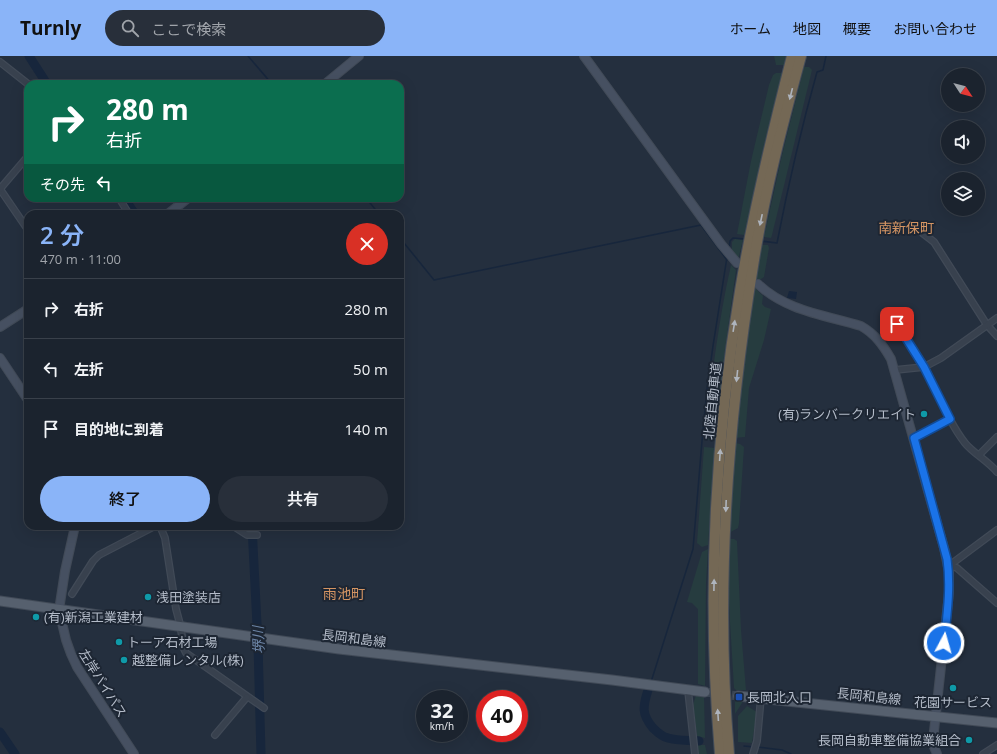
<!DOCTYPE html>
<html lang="ja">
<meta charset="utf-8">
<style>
:root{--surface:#1b232e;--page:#282f3a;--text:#f1f3f6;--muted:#a0a4aa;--line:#39404a;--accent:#8ab4f8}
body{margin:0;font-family:"Open Sans","Noto Sans JP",sans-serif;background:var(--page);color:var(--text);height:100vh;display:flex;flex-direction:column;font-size:15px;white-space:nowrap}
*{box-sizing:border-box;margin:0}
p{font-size:13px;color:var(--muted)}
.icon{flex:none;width:22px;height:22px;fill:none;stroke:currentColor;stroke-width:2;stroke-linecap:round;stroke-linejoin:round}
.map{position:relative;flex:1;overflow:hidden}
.sheet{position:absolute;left:24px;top:154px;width:380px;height:320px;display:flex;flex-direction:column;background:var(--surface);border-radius:12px;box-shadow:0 4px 16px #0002,0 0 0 1px var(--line)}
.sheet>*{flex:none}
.hud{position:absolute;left:24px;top:24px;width:380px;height:122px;border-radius:12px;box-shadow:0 4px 16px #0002,0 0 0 1px var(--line);background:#0b6e4f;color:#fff;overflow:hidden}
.needle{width:26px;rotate:126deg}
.buttons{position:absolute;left:941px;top:12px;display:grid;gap:8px}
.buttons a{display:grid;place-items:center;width:44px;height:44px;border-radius:50%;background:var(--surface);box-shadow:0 4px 16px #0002,0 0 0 1px var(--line);font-size:20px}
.speed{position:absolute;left:416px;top:634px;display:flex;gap:8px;font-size:20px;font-weight:700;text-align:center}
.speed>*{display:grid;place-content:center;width:52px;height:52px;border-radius:50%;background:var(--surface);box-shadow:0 4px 16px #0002,0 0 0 1px var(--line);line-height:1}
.speed small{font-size:10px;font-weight:400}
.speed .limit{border:6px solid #d22;background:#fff;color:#111}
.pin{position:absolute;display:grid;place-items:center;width:34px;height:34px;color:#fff;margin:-17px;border-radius:8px;box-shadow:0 2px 6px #0006}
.me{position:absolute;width:44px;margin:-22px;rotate:6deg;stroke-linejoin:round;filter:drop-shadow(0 0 3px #0008)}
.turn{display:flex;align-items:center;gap:14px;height:84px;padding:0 16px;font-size:18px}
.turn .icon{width:52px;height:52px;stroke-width:2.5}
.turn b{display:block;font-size:28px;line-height:34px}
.then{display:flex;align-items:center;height:38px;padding:0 16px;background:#0003;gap:8px;font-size:15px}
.round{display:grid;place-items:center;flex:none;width:42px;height:42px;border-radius:21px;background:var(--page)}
.headline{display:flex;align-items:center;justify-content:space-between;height:68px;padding:0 16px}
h1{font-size:24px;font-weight:600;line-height:30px;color:var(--accent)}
.button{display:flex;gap:8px;margin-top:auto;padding:8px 16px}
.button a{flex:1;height:46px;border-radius:24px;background:var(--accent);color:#111;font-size:16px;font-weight:600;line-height:46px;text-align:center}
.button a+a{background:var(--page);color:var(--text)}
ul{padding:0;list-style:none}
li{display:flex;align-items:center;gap:12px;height:60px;padding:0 16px;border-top:1px solid var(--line)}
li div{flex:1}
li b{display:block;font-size:15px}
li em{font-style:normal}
header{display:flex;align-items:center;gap:24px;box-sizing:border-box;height:56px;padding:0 20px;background:var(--accent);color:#111}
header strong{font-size:19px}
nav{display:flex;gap:22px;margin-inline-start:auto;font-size:14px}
.search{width:280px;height:36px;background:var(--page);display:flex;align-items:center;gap:10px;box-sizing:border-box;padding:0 14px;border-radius:22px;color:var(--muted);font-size:15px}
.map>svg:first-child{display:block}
</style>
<header>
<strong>Turnly</strong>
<div class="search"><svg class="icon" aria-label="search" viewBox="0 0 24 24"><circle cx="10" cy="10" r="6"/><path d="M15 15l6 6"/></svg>ここで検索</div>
<nav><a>ホーム</a><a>地図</a><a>概要</a><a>お問い合わせ</a></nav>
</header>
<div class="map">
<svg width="997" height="698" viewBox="0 0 997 698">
<rect width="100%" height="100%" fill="#242f3e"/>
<!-- green -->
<g fill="#263c3f">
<path d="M774,0H786L784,9H776Z"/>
<path d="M804,11H809L812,14L772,179L771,182L764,181L782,99Z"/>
<path d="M776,17H782L765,85L744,179L737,178L751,105L769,29L773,19Z"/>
<path d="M735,183L743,184L738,204L732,197V186Z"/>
<path d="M761,189H768L769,192L764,221L761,223H756Z"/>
<path d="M731,209L736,214L723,308L716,379L714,384H705C711,326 718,266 731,209Z"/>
<path d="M755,232L763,240L762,248L765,251L771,253L764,284L749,332L745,381L734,382L753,238Z"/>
<path d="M735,387L740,388L744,391L739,467L738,472L727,478Z"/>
<path d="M704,391L715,392L708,489L702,491L697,487Z"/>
<path d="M729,483H734L737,485L741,574L746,634H736L734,632L730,566L727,499Z"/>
<path d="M708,493L706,528L705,630L698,628V553L692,547L687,546L702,496Z"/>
<path d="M696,639H704L705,682L697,680L693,649Z"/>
<path d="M735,641L744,644L735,658Z"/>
<path d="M747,650L757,656L752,687L738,686V660Z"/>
<path d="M698,689H705L707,698H698Z"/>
</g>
<!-- water -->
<path fill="#17263c" d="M789,235L797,236L796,243L787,242Z"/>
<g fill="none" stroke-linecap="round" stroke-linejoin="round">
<!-- stream -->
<g stroke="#17263c" stroke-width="1.5">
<path d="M248,0L272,28"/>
<path d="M366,142L379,158"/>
<path d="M400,182L434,224L701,169L727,204"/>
<path d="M761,185L777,187C788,130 801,73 817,16L823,14L826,0"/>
<path d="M729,193L730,185L733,182L745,183"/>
<path d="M651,626L693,493L702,385L707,333L713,290L727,201"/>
<path d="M744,690L754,691"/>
<path d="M757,691L782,694L791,698"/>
</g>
<!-- river -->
<g stroke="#17263c" stroke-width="9">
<path d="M29,0L47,28"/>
<path d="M124,142L135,158"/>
<path d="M252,470L258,588L261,698"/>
<path d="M648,634C643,650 641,658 653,672C657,676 662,681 668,682C678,685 689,684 699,685"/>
<path d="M0,676L15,698"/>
</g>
<!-- primary-tunnel -->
<path stroke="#3a4453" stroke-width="9" stroke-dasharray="9 4.5" stroke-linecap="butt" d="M705,636L738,640"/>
<defs>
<g id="street">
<path d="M0,6L28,28"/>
<path d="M0,133L28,174"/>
<path d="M0,133L28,100"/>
<path d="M119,142L129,158"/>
<path d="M912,169L934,186L987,269L997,280"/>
<path d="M895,263C902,280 915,294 924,310C938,335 947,364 965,387C973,397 988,405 997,416"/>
<path d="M895,314L924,311L941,302L997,262"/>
<path d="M914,382L950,363"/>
<path d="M979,399L997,381"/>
<path d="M160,470L165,482L176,553L180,568L184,593L186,597L264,652"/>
<path d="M233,470L247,479H257"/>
<path d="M997,474L954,506L948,509L957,512L997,547"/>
<path d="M72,538L93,505L99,499L155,470"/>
<path d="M688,634L695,698"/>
<path d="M215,679L247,641"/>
<path d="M753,698L757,685L761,641"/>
<path d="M983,698L997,689"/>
</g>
<g id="secondary">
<path d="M584,0L721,188L737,207"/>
<path d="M325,28L359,0"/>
<path d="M168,158L188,142"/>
<path d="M758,228C786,255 825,259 861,270C875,278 883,289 891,303L944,492L949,516V537L934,675V691L937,698"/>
<path d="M0,271L28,253"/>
<path d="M0,302L28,344"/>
<path d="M75,470L65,515L59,554L66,584L71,598L77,611L134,698"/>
</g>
<g id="primary">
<path d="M0,545L339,593L612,624L705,636"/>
<path d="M738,640L997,667"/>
</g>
<g id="highway">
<path d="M720,698C707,544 714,388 740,235C753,156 772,78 792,0"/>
<path d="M729,698C715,533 727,367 754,204C765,135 783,67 801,0"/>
</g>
</defs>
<!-- street casing -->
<use href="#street" stroke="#414a57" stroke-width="8"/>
<!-- secondary casing -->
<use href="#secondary" stroke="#414a57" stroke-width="10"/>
<!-- primary casing -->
<use href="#primary" stroke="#414a57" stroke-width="11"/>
<!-- highway casing -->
<use href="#highway" stroke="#434c59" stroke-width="12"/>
<!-- street -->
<use href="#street" stroke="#38414e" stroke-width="5.5"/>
<!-- secondary -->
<use href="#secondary" stroke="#465061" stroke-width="8"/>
<!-- primary -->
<use href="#primary" stroke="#56606e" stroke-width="9"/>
<!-- highway -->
<use href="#highway" stroke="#746855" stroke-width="10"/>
</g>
<!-- one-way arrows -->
<defs><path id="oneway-solid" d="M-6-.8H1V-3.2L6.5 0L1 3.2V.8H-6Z"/></defs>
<g fill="#aeb4bd">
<use href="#oneway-solid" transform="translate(791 38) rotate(104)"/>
<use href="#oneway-solid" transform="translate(761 164) rotate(102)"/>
<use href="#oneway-solid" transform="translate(734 270) rotate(-81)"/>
<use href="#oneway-solid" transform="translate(737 320) rotate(96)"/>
<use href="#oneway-solid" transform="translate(720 399) rotate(-86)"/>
<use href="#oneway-solid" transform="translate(726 450) rotate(92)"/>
<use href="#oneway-solid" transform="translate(714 529) rotate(-89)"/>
<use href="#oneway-solid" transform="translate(718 659) rotate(-94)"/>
</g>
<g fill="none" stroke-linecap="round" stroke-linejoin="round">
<defs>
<path id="route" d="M897,268L924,311L950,363L914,382L947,503C951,531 947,559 944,587"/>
</defs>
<!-- route casing -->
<use href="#route" stroke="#114b97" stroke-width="10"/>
<!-- route -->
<use href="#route" stroke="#1a73e8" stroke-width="7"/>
</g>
<!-- markers -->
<g fill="#0f9aa8" stroke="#1d2633" stroke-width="1.5">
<circle cx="924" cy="358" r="4"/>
<circle cx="148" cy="541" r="4"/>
<circle cx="36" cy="561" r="4"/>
<circle cx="119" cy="586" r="4"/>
<circle cx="124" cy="604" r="4"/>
<circle cx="953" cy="632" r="4"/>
<circle cx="969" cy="684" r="4"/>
</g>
<rect fill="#1a4fb4" stroke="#1d2633" stroke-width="1.5" x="735" y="637" width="8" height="8" rx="2"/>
<g text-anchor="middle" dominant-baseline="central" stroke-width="4" stroke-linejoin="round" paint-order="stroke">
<!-- street labels -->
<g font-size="13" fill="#b4bcc9" stroke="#1d2633">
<text transform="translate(712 345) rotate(-84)">北陸自動車道</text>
<text transform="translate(354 582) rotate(7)">長岡和島線</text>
<text transform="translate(103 627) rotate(58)">左岸バイパス</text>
<text transform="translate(869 640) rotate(6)">長岡和島線</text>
</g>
<!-- poi labels -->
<g font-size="13" fill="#b4bcc9" stroke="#1d2633" text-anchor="start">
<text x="916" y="358" text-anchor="end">(有)ランバークリエイト</text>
<text x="156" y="541">浅田塗装店</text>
<text x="44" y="561">(有)新潟工業建材</text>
<text x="127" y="586">トーア石材工場</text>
<text x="132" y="604">越整備レンタル(株)</text>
<text x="747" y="641">長岡北入口</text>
<text x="953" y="646" text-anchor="middle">花園サービス</text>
<text x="961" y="684" text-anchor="end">長岡自動車整備協業組合</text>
</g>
<!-- neighbourhood labels -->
<g font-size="14" fill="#d59563" stroke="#1d2633">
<text x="906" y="171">南新保町</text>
<text x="344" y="537">雨池町</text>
</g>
<!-- water labels -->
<g font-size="14" font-style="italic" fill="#6d86a8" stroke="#1d2633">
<text transform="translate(258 584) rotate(-92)">堺川</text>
</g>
</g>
</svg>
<div class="buttons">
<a><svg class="needle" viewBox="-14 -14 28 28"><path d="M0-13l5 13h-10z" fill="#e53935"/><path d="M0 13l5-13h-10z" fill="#a0a4aa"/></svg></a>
<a><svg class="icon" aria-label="sound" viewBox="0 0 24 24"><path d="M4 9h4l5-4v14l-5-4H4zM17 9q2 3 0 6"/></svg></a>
<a><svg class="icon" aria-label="layers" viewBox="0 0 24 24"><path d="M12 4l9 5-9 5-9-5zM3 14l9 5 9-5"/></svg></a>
</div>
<div class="speed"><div>32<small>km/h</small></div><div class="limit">40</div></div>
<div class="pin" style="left:897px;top:268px;background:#d93025"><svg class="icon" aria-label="arrive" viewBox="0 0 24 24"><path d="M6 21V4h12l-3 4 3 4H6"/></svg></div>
<svg class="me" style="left:944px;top:587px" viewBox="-20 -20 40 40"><circle r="17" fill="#1a73e8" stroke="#fff" stroke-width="3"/><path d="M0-11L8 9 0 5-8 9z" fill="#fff"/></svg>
<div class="hud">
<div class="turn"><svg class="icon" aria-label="right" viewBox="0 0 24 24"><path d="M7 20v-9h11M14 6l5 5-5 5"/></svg><div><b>280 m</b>右折</div></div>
<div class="then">その先<svg class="icon" aria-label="left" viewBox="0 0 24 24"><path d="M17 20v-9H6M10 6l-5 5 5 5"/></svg></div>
</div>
<section class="sheet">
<div class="headline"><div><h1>2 分</h1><p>470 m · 11:00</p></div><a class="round" style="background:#d93025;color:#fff"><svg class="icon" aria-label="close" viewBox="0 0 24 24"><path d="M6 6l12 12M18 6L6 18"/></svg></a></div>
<ul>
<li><svg class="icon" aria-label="right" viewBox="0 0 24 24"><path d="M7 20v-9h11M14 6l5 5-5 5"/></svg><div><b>右折</b></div><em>280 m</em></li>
<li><svg class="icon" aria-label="left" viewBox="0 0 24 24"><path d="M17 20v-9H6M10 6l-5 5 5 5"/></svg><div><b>左折</b></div><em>50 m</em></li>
<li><svg class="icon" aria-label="arrive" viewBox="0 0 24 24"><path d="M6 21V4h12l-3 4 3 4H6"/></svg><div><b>目的地に到着</b></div><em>140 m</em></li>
</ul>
<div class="button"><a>終了</a><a>共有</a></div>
</section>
</div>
